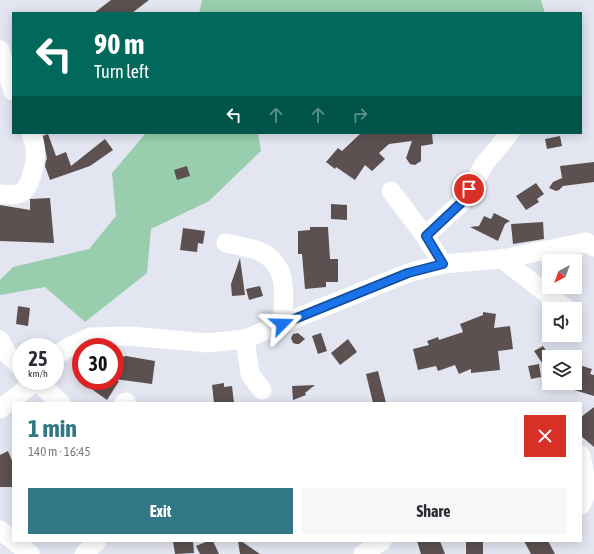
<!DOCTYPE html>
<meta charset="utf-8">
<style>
:root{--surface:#fff;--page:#f7f7f7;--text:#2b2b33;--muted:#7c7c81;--accent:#327785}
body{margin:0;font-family:"Asap Condensed",sans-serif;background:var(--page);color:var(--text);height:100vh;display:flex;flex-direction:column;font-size:15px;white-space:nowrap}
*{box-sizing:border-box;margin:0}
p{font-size:13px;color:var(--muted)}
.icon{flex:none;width:22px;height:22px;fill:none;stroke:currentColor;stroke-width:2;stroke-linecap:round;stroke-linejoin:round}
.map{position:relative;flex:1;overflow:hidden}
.details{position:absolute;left:12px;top:402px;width:570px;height:140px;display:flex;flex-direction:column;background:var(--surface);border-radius:0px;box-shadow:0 2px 10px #0003}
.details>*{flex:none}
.hud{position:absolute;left:12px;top:12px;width:570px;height:122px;border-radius:0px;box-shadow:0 2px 10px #0003;background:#00695c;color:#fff;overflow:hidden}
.needle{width:26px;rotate:221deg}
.controls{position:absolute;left:542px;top:254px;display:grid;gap:8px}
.controls a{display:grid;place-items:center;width:40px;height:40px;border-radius:0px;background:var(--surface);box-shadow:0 2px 10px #0003;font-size:20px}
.speed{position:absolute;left:12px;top:338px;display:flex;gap:8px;font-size:20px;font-weight:700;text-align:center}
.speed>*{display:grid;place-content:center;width:52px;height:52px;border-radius:50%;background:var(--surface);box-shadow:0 2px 10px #0003;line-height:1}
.speed small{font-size:10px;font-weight:400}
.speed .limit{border:6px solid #d22;background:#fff;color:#111}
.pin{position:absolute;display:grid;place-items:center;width:34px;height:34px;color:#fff;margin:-17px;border:2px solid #fff;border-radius:50%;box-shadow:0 1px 4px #0007}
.me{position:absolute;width:44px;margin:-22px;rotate:68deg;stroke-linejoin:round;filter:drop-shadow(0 0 3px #0008)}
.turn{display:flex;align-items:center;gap:14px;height:84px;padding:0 16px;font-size:18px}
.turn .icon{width:52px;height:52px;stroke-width:2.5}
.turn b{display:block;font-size:28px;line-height:34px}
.lanes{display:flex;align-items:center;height:38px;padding:0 16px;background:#0003;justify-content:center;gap:20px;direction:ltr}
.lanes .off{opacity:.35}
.round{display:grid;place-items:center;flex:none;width:42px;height:42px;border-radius:0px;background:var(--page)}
.overview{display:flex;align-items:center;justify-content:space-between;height:68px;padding:0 16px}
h1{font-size:24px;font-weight:700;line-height:30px;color:var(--accent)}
.action{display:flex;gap:8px;margin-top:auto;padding:8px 16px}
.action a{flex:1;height:46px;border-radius:0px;background:var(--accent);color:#fff;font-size:16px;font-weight:700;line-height:46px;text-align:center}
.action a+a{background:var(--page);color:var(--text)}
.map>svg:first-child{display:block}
</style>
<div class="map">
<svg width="594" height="554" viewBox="0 0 594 554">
<rect width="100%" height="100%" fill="#e3e6f1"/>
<!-- green -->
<g fill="#98cead">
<path d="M202,0H541L545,13H199Z"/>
<path d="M146,133H258L261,151L209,201L151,229L147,273L85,322L45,287L0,295V280L13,267L89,249L116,216L112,173Z"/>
</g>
<!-- building -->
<g fill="#5c5150">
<path d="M111,0H149L132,13H94Z"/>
<path d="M361,133H432L433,144L421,146V161L415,165L410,164L406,158L412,141L389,144L379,153L385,159L372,171L365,165L355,180L336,167L335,169L326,162L338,148L342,151Z"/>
<path d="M48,134L56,156L66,152L71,166L105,139L113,150L90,166L50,180L45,166L46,160L47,159L43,136Z"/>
<path d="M560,136L562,146L547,149L545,139Z"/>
<path d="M594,162V182L563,186L559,190L556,191L549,188L553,182L562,178L560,166Z"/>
<path d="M187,166L190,176L177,180L174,170Z"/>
<path d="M536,183L544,194L537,199L539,202L526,210L516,196Z"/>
<path d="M50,198L54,243L0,241V205L30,210V199Z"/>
<path d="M331,204L347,205V220L331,219Z"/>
<path d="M494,213L510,221L505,224L498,241L470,227L479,226L484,216L491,219Z"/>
<path d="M543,222L544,239L513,244L511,224Z"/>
<path d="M310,227H328L330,259H338V282H326V287L305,289L302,254H298V231L310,230Z"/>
<path d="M183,228L205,231L203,244L198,243L197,252L180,250Z"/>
<path d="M240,258L245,295L232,296L231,284Z"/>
<path d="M260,286L263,296L249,300L246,289Z"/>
<path d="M18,306L30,308L28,326L16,324Z"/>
<path d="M483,312L496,314L494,328L510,326L513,349L498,351L500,370L471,373V369L459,374L455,365L438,371L436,366L418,370L413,349L429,345L427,341L438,337L439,340L463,332L460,324L483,315Z"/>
<path d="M298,333L305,339L299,344H296L293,343L291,338L293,334Z"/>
<path d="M321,333L327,351L318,354L312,336Z"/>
<path d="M348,339L357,352L340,365L331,353Z"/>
<path d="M543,346L549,355V373L534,351Z"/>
<path d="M126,356L155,361L152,384L115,379V359Z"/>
<path d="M539,364L541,377L531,379L528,366Z"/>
<path d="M579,365L592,369L590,374L594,375V396L571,389L573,383H575V377Z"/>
<path d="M378,371L386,403H373L366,374Z"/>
<path d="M99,381H119L107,400L93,390Z"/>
<path d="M224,383V387L232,386L234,403H214L212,385Z"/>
<path d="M315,385L305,393L306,395L293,400L292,386Z"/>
<path d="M594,407V447L581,436V417Z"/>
<path d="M8,451L13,463V487H0V455Z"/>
<path d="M173,541H193L194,553L175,554Z"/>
<path d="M208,541H213L219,554H200L196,546Z"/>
<path d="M238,541H241L260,554H240Z"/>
<path d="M417,541H440L445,554H421Z"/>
<rect x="466" y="541" width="17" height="13"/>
<path d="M524,541H548L555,554H531Z"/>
</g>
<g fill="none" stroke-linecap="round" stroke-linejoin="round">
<!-- minor -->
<g stroke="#fff" stroke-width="19">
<path d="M0,50L13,91"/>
<path d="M391,191L425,236L443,264"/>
<path d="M0,194C7,195 15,196 22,192C31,187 37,158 35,148C35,143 32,138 31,133"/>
<path d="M425,236L461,203L485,163L510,133"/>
<path d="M226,243C236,245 246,247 256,250C290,262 284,295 282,324"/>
<path d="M502,259L567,309"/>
<path d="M245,339L250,374L262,390"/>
<path d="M0,340L8,355L21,367"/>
<path d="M55,356L69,347L91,337L130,336L208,343L245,339L408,273L443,264L502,259L586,242L594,247"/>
<path d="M36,381L61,403"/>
<path d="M124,403L126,402"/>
<path d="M0,409L36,381"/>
<path d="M581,455C584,472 590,490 581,505"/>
<path d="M0,530L13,540"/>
<path d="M14,541L30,554"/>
<path d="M84,554L97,541"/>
<path d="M363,554L382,541"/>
</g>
</g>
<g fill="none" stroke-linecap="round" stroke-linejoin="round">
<defs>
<path id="route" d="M282,324L408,273L443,264L426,236L461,203L469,189"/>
</defs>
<!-- route casing -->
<use href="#route" stroke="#114b97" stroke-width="10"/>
<!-- route -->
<use href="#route" stroke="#1a73e8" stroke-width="7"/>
</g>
</svg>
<div class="controls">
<a><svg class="needle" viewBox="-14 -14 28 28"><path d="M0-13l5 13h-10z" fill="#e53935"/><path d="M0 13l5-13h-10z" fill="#7c7c81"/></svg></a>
<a><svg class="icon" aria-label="sound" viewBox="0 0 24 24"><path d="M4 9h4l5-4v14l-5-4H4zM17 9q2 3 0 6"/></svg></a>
<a><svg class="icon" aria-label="layers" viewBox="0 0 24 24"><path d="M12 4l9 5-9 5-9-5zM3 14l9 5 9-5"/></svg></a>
</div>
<div class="speed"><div>25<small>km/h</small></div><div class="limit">30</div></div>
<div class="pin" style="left:469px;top:189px;background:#d93025"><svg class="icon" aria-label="arrive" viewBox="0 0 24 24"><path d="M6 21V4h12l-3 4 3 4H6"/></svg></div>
<svg class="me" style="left:282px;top:324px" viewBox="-20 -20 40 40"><path d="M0-17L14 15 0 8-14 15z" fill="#1a73e8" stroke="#fff" stroke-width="4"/></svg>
<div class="hud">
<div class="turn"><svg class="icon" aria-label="left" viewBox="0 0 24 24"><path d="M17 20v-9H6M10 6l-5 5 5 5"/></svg><div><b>90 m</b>Turn left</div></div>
<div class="lanes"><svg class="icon" aria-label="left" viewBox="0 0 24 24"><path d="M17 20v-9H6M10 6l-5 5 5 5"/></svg><svg class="icon off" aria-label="ahead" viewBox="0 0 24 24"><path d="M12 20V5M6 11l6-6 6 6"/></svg><svg class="icon off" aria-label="ahead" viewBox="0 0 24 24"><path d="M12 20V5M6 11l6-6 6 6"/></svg><svg class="icon off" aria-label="right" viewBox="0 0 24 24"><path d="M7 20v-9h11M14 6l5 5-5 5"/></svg></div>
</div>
<section class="details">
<div class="overview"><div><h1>1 min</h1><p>140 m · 16:45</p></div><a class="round" style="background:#d93025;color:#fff"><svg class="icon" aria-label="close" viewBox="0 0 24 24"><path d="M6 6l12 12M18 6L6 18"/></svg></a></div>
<div class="action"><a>Exit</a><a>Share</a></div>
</section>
</div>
